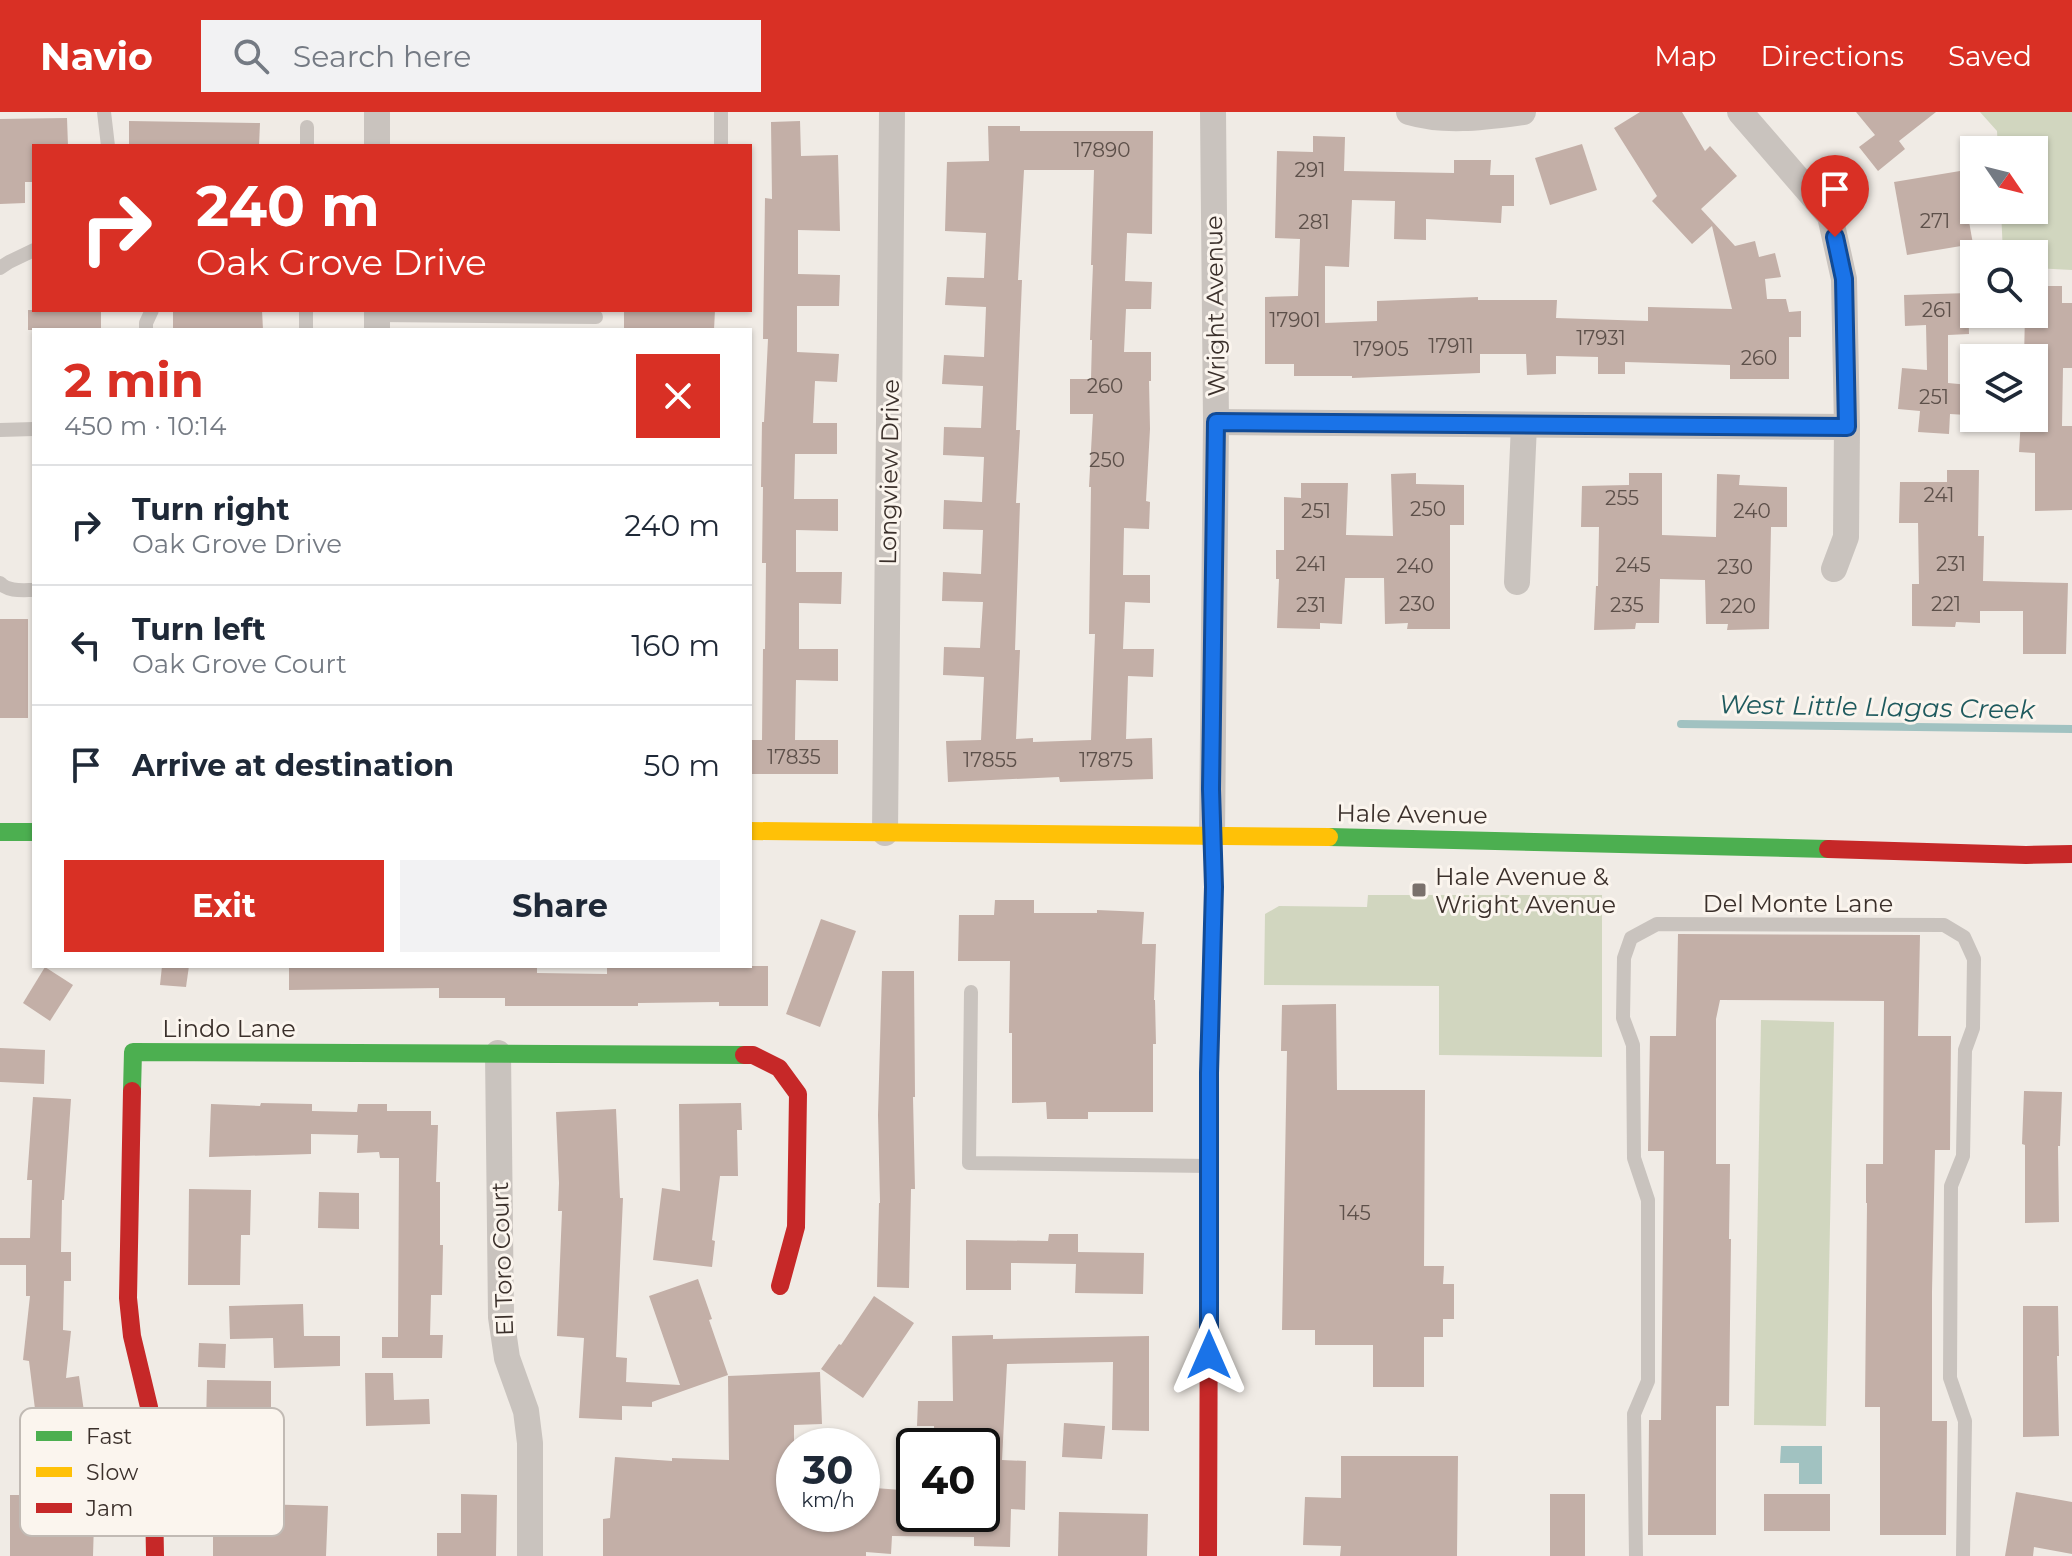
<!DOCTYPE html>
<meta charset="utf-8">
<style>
:root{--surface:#fff;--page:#f2f2f3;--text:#1f2937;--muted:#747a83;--line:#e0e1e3;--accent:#d93025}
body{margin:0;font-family:Montserrat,sans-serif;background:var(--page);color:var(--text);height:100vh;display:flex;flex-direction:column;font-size:30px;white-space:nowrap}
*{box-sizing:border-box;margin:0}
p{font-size:26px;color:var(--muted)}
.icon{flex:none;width:44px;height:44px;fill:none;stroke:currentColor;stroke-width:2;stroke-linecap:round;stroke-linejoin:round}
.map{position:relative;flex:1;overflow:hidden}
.sheet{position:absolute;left:32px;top:216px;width:720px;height:640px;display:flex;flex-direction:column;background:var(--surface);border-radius:0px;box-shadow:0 2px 6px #0004}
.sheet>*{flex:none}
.hud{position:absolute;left:32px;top:32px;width:720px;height:168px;border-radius:0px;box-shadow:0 2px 6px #0004;background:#d93025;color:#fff;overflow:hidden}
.needle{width:52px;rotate:125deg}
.buttons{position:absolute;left:1960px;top:24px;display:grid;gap:16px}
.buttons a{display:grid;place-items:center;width:88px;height:88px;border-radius:0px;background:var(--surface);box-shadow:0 2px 6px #0004;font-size:40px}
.speed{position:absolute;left:776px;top:1316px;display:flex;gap:16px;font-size:40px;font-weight:700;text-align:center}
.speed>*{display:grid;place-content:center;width:104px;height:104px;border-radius:50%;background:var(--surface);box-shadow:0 2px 6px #0004;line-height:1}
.speed small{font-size:20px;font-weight:400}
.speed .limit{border:4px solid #111;border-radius:12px;background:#fff;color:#111}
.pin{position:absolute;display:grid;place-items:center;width:68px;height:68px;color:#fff;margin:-82px -34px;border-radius:50% 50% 50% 0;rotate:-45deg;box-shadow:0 0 8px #0007}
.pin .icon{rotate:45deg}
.me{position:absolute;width:88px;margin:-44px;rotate:0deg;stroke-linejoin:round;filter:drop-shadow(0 0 6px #0008)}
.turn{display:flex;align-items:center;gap:28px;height:168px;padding:0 32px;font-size:36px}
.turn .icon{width:104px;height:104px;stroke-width:2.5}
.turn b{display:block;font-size:56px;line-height:68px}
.round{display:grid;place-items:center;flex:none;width:84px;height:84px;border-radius:0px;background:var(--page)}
.overview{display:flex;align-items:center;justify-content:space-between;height:136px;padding:0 32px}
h1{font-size:48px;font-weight:700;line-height:60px;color:var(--accent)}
.primary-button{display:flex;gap:16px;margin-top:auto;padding:16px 32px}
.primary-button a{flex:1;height:92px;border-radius:0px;background:var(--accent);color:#fff;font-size:32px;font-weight:700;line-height:92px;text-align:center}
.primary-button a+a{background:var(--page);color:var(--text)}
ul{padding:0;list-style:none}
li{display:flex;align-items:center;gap:24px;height:120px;padding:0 32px;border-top:2px solid var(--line)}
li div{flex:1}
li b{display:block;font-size:30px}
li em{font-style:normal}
header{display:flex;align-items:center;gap:48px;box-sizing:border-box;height:112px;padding:0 40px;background:var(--accent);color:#fff}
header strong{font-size:38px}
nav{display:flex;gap:44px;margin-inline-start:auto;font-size:28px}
.search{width:560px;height:72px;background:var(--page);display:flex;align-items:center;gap:20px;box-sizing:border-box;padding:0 28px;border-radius:0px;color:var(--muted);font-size:30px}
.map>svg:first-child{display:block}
</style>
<header>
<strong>Navio</strong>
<div class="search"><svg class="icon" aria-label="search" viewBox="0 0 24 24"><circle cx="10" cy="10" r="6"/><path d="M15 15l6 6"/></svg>Search here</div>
<nav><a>Map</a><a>Directions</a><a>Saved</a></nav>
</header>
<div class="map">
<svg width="2072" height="1444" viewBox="0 0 2072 1444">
<rect width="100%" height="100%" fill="#f0ebe5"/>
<!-- green -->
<g fill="#d1d6bf">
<path d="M1980,0H2072V158L2034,156V142H2003L2001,98H2034V38H1998L1997,19Z"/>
<path d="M1368,783H1602V945L1439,943V874L1264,873L1265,802L1279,794L1367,795Z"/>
<path d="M1761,908L1834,910L1826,1314L1754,1313Z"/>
</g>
<!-- water -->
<path fill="#a1c2c1" d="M1781,1334H1822V1372H1799V1351H1780Z"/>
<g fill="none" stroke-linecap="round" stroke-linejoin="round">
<!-- stream -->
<path stroke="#a1c2c1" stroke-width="8" d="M1681,612L2072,617"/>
</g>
<!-- building -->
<g fill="#c3afa7" fill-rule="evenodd">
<path d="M1640,0H1682L1705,39L1710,34L1737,64L1701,97L1735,134L1755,129L1759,145L1775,141L1781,165L1765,167L1767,187H1786L1789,200L1801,199V225H1789V267H1730V253L1625,250V262H1598V245L1556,244V262L1527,263L1526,242H1480V261L1403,264L1352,266V264H1294V252H1265V185L1298,184L1300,127L1275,126L1277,39L1313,40V24L1345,25L1344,59L1454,61V48H1491L1490,63H1514V94H1502L1501,111L1426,107V128L1394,127L1395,89L1352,88L1349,155L1325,154V211L1377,209V189L1478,185V188H1557L1556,206L1648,209V195L1732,197L1712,114L1692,132L1652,89L1657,84L1614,16Z"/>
<path d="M1856,0H1936L1899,29L1905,37L1878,59L1859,35L1875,23Z"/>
<path d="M67,6L68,34H34V70H25V91L0,92V7Z"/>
<path d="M129,9L260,11L259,34H129Z"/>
<path d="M800,9L801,44L838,43L840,119L798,118V162L840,163L839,194H797V240L839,242L837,270L815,269L813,311H837V342H795L794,387H838V419L796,418V460H842L841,492L799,491V537H838V569L796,568L795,628H838V662H750V628H762L763,537H765L766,451H762L763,375H761L762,310H764L768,227H763L765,86L772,87L771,10Z"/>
<path d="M988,14H1020V19H1153L1152,122L1127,121L1125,169L1152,170L1151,197H1126L1124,240H1151V269H1149L1150,317L1146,389L1150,390L1149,417L1124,416L1123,463H1150V491L1125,490L1123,537H1154L1153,565L1128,564L1126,627L1152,626L1153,667L1060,670L1059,665L948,670L946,629L981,628L984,565L943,563L944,535L980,536L983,490L942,489L943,460L981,462L983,418L943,417L944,388L982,390L984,345L943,343L944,315L981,316L983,274L942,272L944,243L984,245L986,195L945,193L947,165L984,166L986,121L945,119L947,50L989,49ZM1024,58H1094L1091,153H1093L1090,228H1092L1091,267H1070V302H1093L1089,375H1091L1089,522H1095L1091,628L1033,630V626L1016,627L1020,538H1015L1020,391H1016L1020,318H1016L1022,168H1018Z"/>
<path d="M1582,32L1597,78L1550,93L1535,46Z"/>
<path d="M1960,59L1973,132L1907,143L1894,70Z"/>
<path d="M2034,174H2062V191H2072V256H2063L2062,314H2072V398L2035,399V341L2019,340L2021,306H2034V246H2024L2025,202H2034Z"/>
<path d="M1968,181L1969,222L1948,223V271L1969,273L1967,303L1950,302L1949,322L1918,320L1920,299L1898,297L1902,256L1927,258L1926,213L1905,214L1904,183Z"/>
<rect x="28" y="198" width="73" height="20"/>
<path d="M173,198H262L263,218H173Z"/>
<path d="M624,198H715L714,218H624Z"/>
<path d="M1947,358H1979L1978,424H1984L1983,469L2068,471L2066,542H2023V499H1980V511L1956,510L1955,515L1912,514V472H1919L1918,411H1899L1900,370H1947Z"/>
<path d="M1416,361V372L1464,373V413H1450V517H1407L1408,511L1385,512L1384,466H1345L1342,512L1320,511V517L1277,516L1279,467H1276V438H1284V385L1301,386V371H1348L1346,423L1393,424L1391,362Z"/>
<path d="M1629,361H1662V423L1716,425L1717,362L1740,363L1739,373L1787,375V415H1771L1769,517L1727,518L1728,512H1706L1705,468L1660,467L1659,511H1636L1635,517L1594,518L1596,474H1598L1599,415H1581L1582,374L1629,373Z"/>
<rect x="0" y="507" width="28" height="99"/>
<path d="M995,788H1034V801H1097V798L1144,800L1142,832H1156L1154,888H1155L1156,932H1153V1000H1088V1007H1047L1046,990L1012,991V921H1009L1010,849H958L959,803H994Z"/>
<path d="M821,807L856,819L820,915L786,902Z"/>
<path d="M1678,822L1920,823L1918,924H1951L1950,1038H1935L1932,1180V1309H1947L1946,1423H1880V1295H1865L1867,1091H1866V1052H1883L1884,889L1720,888L1716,907V1052H1730L1729,1127H1731L1729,1294H1716V1423H1648L1649,1308H1661L1664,1039H1648L1650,924H1676Z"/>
<path d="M162,854H189L186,875L160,873Z"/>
<path d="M289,854H537V861L607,862V854H768V894H719V890L638,891V894H505V886H439V876L289,878Z"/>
<path d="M45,855L73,873L50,909L23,891Z"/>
<path d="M882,859H914L915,985H913L915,1077H911L909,1176L877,1175L879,1091H880L878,1003Z"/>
<path d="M1336,892L1337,978H1425L1424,1154H1444L1443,1172H1454V1207H1443V1225H1424V1275H1373V1233H1315V1218H1282L1287,939H1281L1282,893Z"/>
<path d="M0,936L45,938L44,972L0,970Z"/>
<path d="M2024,979L2062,980L2060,1034H2058L2059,1110L2025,1111V1033L2022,1032Z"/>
<path d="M33,985L71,987L64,1088H62L61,1140H71V1169H64L63,1218L71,1219L66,1266L79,1264L86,1314L38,1321L29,1249L23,1248L30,1184H26V1153H0V1126H30L32,1068H27Z"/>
<path d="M261,991L312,992V999L357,1000L358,992H387V999H431V1013H438L436,1070H440V1133H443L442,1183H431L430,1223H443L442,1246H382V1225H398L399,1046H380L379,1040L357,1041L358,1023L311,1022V1042L209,1045L211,992L260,994Z"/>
<path d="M741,991L742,1018H737L738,1064H720L712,1128L715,1129L712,1155L653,1148L662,1076L680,1079L679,992Z"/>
<path d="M616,997L620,1086H623L616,1245L627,1246L626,1270L680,1273L649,1184L698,1167L712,1207L709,1208L728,1263L652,1290V1295L622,1294V1308L579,1306L584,1226L557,1224L562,1099H558L559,1071L556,1000Z"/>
<path d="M189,1077L251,1078L250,1123H241L240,1173H188Z"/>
<path d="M319,1080L359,1081V1117L318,1116Z"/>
<path d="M1049,1122H1078V1140L1144,1141L1143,1182L1075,1181L1076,1152L1011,1151V1178H966V1128L1048,1129Z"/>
<path d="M874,1184L914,1211L863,1286L821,1257L839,1232L841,1233Z"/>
<path d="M303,1192L304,1224H340V1254L274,1256L273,1226L230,1227L229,1194Z"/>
<path d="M2023,1194H2058L2059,1244H2057L2059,1324L2023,1325Z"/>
<path d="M993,1223V1227L1149,1224V1319L1112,1318L1113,1250L1007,1252L1002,1348L1026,1349L1025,1398L1011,1397L1010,1435L974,1434V1425L892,1424L891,1442L866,1440V1444H603V1407L610,1406L615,1345L672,1349V1346L729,1348L728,1264L820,1260L822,1312L794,1313V1402H862V1375L914,1379V1402H982V1334H934V1314H917L918,1289H953L952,1224Z"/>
<path d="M199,1231L226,1232L225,1256L198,1255Z"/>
<path d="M365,1261H393L394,1288L429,1287L430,1312L366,1314Z"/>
<path d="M207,1268L271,1269V1299L261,1298L259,1392L328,1394L326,1444H213V1410H217L219,1313H206Z"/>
<path d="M1064,1311L1105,1314L1102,1347L1062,1345Z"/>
<path d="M1341,1344H1458L1457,1444H1340L1341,1434L1303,1433L1305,1385L1341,1386Z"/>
<path d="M65,1376L95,1377L93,1444H10V1383H65Z"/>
<path d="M2016,1380L2072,1390V1442L2034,1435L2033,1444H2005Z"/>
<path d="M461,1382L497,1383L496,1444H437V1421H461Z"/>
<rect x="1550" y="1382" width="35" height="62"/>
<rect x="1764" y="1382" width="66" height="37"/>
<path d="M1059,1400L1148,1402L1147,1444H1058Z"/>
</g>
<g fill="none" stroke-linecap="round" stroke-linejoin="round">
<!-- lane -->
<g stroke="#c9c3be" stroke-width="14">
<path d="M104,0L108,34"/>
<path d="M721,0V34"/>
<path d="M307,34V15"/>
<path d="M0,156L9,150L34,138"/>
<path d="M377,203L596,205"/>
<path d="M146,218V211L152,198"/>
<path d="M306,218V198"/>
<path d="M0,318L34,317"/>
<path d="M0,471C8,480 23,478 34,478"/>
<path d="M971,880L969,1051L1209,1054"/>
<path d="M1636,1444L1634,1302L1648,1269V1088L1634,1046L1633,933L1623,906L1624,846L1631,826L1657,812L1944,813L1964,825L1974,847L1973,916L1965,938L1963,1044L1951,1074L1950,1266L1965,1309L1963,1444"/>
</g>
<!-- street -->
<g stroke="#c9c3be" stroke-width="26">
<path d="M377,0V34"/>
<path d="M1409,0C1446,11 1485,5 1523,0"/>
<path d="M1740,0L1830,104L1844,167L1847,315L1846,425L1834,457"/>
<path d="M377,198V218"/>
<path d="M1216,310L1847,315"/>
<path d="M1517,470L1524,313"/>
<path d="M885,721L892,0"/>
<path d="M1212,724L1216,310L1213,0"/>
<path d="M498,941L501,1205L507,1246L526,1299L530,1331V1444"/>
</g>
<!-- fast -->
<g stroke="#4caf50" stroke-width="18">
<path d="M0,720H34"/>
<path d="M1329,725L1828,737"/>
<path d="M132,979L133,940L744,943"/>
<path d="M1209,1150V961L1214,775L1212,724"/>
</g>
<!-- slow -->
<path stroke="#ffc107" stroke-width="18" d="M750,719L1329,725"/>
<!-- jam -->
<g stroke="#c62828" stroke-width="18">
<path d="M1828,737L2026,743L2072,742"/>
<path d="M744,943H753L779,956L798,982L796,1115L780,1174"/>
<path d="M132,979L128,1186L132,1224L149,1295L153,1330L155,1444"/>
<path d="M1208,1444L1209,1150"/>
</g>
</g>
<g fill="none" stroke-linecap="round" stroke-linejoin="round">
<defs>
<path id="route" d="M1209,1243V961L1214,775L1211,677L1216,310L1847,315L1844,167L1835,125"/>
</defs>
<!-- route casing -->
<use href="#route" stroke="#114b97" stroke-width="20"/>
<!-- route -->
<use href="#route" stroke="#1a73e8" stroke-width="14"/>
</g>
<!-- markers -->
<rect fill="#7a716c" stroke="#fbf5ee" stroke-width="3" x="1411" y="770" width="16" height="16" rx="4"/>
<g text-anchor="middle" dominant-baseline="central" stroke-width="6" stroke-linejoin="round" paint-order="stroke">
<!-- number labels -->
<g font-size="20" fill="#5d504a">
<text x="1102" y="38">17890</text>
<text x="1310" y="58">291</text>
<text x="1935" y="109">271</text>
<text x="1314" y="110">281</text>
<text x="1937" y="198">261</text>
<text x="1295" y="208">17901</text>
<text x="1601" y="226">17931</text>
<text x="1451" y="234">17911</text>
<text x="1381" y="237">17905</text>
<text x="1759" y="246">260</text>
<text x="1105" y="274">260</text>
<text x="1934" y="285">251</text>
<text x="1107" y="348">250</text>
<text x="1939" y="383">241</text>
<text x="1622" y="386">255</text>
<text x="1428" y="397">250</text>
<text x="1316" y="399">251</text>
<text x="1752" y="399">240</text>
<text x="1311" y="452">241</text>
<text x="1951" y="452">231</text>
<text x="1633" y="453">245</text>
<text x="1415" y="454">240</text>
<text x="1735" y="455">230</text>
<text x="1417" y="492">230</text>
<text x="1946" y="492">221</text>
<text x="1311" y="493">231</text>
<text x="1627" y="493">235</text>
<text x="1738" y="494">220</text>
<text x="794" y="645">17835</text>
<text x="990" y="648">17855</text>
<text x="1106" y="648">17875</text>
<text x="1355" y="1101">145</text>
</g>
<!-- street labels -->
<g font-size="24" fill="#3b302b" stroke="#fbf5ee">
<text transform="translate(1215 194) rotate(-91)">Wright Avenue</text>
<text transform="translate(889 360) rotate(-89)">Longview Drive</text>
<text transform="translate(1412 702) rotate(1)">Hale Avenue</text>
<text x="1798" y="791">Del Monte Lane</text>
<text x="229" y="916">Lindo Lane</text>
<text transform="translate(502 1147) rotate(-92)">El Toro Court</text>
</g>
<!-- poi labels -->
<g font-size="24" fill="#3b302b" stroke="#fbf5ee" text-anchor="start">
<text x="1435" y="764">Hale Avenue &amp;<tspan x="1435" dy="28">Wright Avenue</tspan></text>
</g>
<!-- water labels -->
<g font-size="26" font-style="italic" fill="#1f5a5e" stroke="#fbf5ee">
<text transform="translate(1877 595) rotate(1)">West Little Llagas Creek</text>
</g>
</g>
<!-- legend -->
<rect x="20" y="1296" width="264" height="128" rx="12" fill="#fbf5ee" stroke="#c1bab4" stroke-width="2"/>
<rect x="36" y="1319" width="36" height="10" fill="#4caf50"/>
<rect x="36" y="1355" width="36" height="10" fill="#ffc107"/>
<rect x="36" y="1391" width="36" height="10" fill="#c62828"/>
<g font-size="22" fill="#3b302b">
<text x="86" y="1332">Fast</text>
<text x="86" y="1368">Slow</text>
<text x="86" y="1404">Jam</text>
</g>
</svg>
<div class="buttons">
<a><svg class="needle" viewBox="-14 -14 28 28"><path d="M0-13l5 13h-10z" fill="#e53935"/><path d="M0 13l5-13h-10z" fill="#747a83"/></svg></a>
<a><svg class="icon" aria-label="search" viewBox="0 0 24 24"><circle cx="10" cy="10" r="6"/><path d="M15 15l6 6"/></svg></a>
<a><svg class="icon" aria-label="layers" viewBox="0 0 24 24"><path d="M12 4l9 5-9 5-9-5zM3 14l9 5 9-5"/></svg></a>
</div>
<div class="speed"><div>30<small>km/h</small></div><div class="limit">40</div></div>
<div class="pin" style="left:1835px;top:125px;background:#d93025"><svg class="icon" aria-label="arrive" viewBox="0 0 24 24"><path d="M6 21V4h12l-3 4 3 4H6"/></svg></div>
<svg class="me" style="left:1209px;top:1243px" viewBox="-20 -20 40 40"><path d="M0-17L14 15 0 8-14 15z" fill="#1a73e8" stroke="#fff" stroke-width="4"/></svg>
<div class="hud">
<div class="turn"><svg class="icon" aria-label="right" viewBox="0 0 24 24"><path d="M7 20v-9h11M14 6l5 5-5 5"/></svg><div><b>240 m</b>Oak Grove Drive</div></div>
</div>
<section class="sheet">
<div class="overview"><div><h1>2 min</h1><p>450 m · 10:14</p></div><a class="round" style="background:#d93025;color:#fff"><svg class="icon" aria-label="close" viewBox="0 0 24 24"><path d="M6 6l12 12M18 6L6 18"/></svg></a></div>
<ul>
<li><svg class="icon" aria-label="right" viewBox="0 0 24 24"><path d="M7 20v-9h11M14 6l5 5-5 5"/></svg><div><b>Turn right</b><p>Oak Grove Drive</p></div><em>240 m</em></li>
<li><svg class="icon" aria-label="left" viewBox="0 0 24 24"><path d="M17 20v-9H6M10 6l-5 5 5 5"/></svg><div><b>Turn left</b><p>Oak Grove Court</p></div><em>160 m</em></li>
<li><svg class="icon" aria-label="arrive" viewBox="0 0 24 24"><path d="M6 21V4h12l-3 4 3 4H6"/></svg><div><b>Arrive at destination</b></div><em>50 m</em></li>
</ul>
<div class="primary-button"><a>Exit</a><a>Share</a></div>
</section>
</div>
